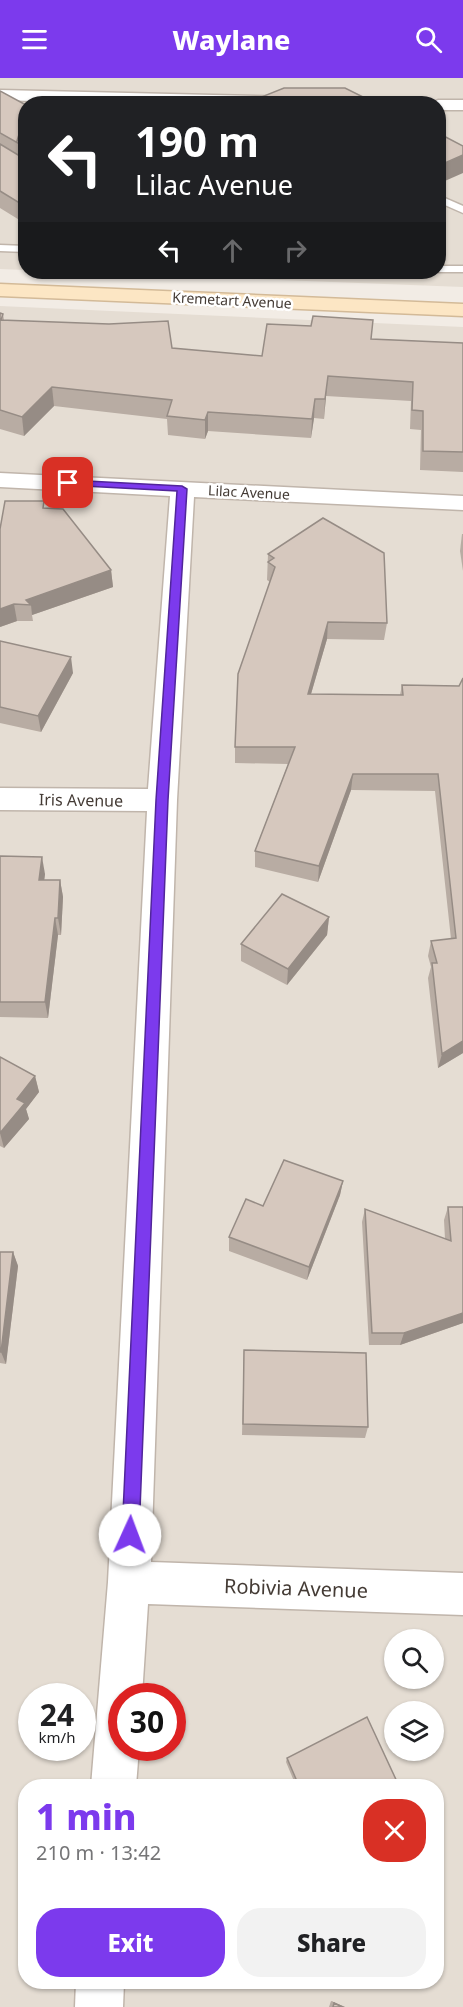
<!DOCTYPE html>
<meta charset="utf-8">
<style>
:root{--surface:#fff;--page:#f2f2f2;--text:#202124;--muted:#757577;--accent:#7c3aed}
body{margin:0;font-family:"Noto Sans",sans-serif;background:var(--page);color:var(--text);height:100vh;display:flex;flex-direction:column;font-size:22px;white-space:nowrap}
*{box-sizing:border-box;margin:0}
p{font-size:20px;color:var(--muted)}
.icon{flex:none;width:33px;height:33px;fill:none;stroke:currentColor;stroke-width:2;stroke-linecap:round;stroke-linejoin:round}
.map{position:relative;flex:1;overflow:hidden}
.details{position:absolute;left:18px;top:1701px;width:426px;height:210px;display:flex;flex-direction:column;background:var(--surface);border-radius:24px;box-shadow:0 2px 4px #0004}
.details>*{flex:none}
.top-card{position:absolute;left:18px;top:18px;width:428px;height:183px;border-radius:24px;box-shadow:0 2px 4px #0004;background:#202124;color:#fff;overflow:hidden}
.tools{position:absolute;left:384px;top:1551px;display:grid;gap:12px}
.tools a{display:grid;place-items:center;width:60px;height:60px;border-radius:50%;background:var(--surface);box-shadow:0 2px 4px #0004;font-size:30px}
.speed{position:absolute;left:18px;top:1605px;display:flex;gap:12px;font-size:30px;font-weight:700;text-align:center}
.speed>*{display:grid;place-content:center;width:78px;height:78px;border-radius:50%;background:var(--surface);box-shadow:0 2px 4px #0004;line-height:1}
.speed small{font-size:15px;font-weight:400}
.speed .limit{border:9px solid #d22;background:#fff;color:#111}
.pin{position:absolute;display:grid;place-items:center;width:51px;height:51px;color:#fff;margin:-26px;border-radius:12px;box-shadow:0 3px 9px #0006}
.me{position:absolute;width:66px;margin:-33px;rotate:2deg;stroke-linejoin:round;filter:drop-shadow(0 0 4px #0008)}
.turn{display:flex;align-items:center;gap:21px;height:126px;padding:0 18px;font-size:27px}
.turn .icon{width:78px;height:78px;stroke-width:2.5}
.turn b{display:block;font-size:42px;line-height:51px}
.lanes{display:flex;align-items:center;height:57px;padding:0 18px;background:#0003;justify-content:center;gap:30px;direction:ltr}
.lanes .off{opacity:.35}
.round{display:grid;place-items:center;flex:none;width:63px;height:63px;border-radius:24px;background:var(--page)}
.summary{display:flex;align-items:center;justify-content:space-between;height:102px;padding:0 18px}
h1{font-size:36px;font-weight:800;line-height:45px;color:var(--accent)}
.button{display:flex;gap:12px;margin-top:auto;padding:12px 18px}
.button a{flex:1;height:69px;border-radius:24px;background:var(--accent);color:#fff;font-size:24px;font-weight:800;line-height:69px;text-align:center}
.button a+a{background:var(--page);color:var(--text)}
header{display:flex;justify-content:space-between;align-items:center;height:78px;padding:0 18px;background:var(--accent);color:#fff;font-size:27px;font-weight:800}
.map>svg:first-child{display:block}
</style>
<header><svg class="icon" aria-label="menu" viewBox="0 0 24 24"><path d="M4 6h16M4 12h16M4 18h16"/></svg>Waylane<svg class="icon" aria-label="search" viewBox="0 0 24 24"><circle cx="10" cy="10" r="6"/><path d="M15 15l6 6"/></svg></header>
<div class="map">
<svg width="463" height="1929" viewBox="0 0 463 1929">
<rect width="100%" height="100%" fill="#f2ece5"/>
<!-- residential -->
<g fill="#e5ddd3" fill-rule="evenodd">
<path d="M0,0H463V209L68,194H438V26H26L25,192L0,191Z"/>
<path d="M0,228L463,249V1929H0ZM394,1562H434V1600H394ZM32,1618H82V1670H32ZM122,1618H172V1670H122ZM394,1634H434V1672H394ZM26,1708H436V1904H26Z"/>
</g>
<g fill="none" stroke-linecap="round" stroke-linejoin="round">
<defs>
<g id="lane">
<path d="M438,117L463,128V135L438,124Z"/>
<path d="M0,167L26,168V174L0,173Z"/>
<path d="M438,188H463V194H435H438Z"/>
</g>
<g id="street">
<path d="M0,12L377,21L386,26H134L0,22Z"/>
<path d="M438,22H463V32H438V26H430Z"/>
<path d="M0,395L463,418V432L194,419L177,722L151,1484L463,1495V1537L148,1526L142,1618H122V1670H139L136,1708H91L108,1504L147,733L0,732V710L148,711L170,418L0,409Z"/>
<path d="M76,1904H124L123,1929H75Z"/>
</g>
<path id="secondary" d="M0,206L463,226V238L0,218Z"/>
</defs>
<!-- lane casing -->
<use href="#lane" stroke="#c0b5ab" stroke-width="3"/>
<!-- street casing -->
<use href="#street" stroke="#c0b5ab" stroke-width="3"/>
<!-- secondary casing -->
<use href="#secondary" stroke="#d3ba98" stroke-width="3"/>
<!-- lane -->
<use href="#lane" fill="#fff" fill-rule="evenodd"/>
<!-- street -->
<use href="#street" fill="#fff" fill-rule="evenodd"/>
<!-- secondary -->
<use href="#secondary" fill="#fce6c4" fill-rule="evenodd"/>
</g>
<!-- wall -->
<g fill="#b8aca3">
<path d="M0,13L26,27V146L0,130Z"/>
<path d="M0,235L3,236L4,242L172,270L262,278L372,261L463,265V394L420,392L421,352L410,351L411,323L326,318L324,341L314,340L311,360L208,353L205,361L168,357L167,341L54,328L24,358L0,351Z"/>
<path d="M45,430L111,492L113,509L32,537L33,543H17L0,549Z"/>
<path d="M462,456H463V493L460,473Z"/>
<path d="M268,476L387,545L384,562L327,561L311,616L400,617L402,607L459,608L463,600V975L438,990L428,900L431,889L428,878L431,863L451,861L435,713L351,712L318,804L255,789V773L288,686L235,685V669L270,504L267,502Z"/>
<path d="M0,563L73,595L41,654L0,645Z"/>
<path d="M0,778L45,796L44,802H60L63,819L61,857H58L48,940L0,939Z"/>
<path d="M329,839L327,857L287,907L241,883V866Z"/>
<path d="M0,979L35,998L39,1014L26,1031L29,1041L4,1070L0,1068Z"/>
<path d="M343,1103L340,1117L307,1202L229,1173V1159L263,1128Z"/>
<path d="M448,1129H463V1245L400,1267H369L362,1144L365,1131L445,1161L444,1142Z"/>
<path d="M0,1174H13L18,1188L6,1286L0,1285Z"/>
<path d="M244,1272L368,1349L365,1360L242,1357Z"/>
<path d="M287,1680L399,1708H296L286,1684Z"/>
<path d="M331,1923L345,1929H329Z"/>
</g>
<!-- shaded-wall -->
<g fill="#968c85">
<path d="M26,33V59L23,68L17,64Z"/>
<path d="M463,77V95L438,106V88Z"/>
<path d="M328,298L326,318L324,341L325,321Z"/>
<path d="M52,309L54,328L24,358L22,339Z"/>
<path d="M315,321L314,340L311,360L312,341Z"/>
<path d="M208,334V353L205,361V342Z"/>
<path d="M111,492L113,509L32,537L31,527L26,522Z"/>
<path d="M14,526L17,543L0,549V531Z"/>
<path d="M328,544L327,561L306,633L308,616Z"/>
<path d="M71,579L73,595L41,654L38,638Z"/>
<path d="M353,696L351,712L318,804L319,788Z"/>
<path d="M42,779L45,796L42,819L39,802Z"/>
<path d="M60,802L63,819L61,857L58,840Z"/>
<path d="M329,839L327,857L287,907L288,891Z"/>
<path d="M55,840L58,857L48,940L45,924Z"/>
<path d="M463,963V975L438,990L442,976Z"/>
<path d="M35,998L39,1014L26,1031L29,1041L4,1070L0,1055L17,1021Z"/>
<path d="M343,1103L340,1117L307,1202L309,1189Z"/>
<path d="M13,1174L18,1188L6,1286L1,1274Z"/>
<path d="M463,1235V1245L400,1267L404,1255Z"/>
<path d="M331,1923L345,1929H342L334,1925Z"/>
</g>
<!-- building -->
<g fill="#d6c8be" stroke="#968c85" stroke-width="1.5">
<path d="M284,10H345L377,26H244Z"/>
<path d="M0,13L26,27V33L17,63L26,60V79L25,69L0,55Z"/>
<path d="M133,19L144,26H116Z"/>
<path d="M438,55L463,68V77L438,88Z"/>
<path d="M0,66L23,80H26V129L0,113Z"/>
<path d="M0,235L3,236L1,242L109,246L168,243L172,270L262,278L267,246L311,248L313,238L373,242L371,261L463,265V374L423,373V333L412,332L413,304L328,298L325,321H315L312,341L208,334L205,342L167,338L172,322L52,309L22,339L0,332Z"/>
<path d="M5,423H44L43,430L63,431L111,492L26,522L31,527L14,526L0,531V451Z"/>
<path d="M323,440L384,475L387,545L328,544L308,616L403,617L402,607L459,608L463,600V963L442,976L432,885H437L431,863L456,860L438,696H353L319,788L255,773L295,669H235L238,596L275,489L268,484L274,480L268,476Z"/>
<path d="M0,563L71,579L38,638L0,629Z"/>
<path d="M0,778L42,779L39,802H60L58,840H55L45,924H0Z"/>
<path d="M282,816L329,839L288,891L241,866Z"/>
<path d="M0,979L35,998L17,1021L25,1025L0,1055Z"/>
<path d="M284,1082L343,1103L309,1189L229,1159L246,1121L263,1128Z"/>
<path d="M448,1129H463V1235L404,1255H372L365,1131L451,1163Z"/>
<path d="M0,1174H13L1,1274H0Z"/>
<path d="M244,1272L366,1275L368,1349L243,1346Z"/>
<path d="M367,1639L399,1708H299L287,1680Z"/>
<path d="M334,1925L342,1929H333Z"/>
</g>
<!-- route -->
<path fill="#7c3aed" stroke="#51269a" stroke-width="1.5" d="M68,402L182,408L187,411L168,722L139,1457L136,1463L130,1465L125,1463L122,1457L156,722L177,413L65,407L63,405Z"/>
<g text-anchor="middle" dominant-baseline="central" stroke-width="5" stroke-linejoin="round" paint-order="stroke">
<!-- far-street labels -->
<g font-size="14" fill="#443b35" stroke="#fff">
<text transform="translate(232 222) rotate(3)">Kremetart Avenue</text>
<text transform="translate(249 414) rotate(3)">Lilac Avenue</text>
</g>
<!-- street labels -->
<g font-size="16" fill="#443b35" stroke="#fff">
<text transform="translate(81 722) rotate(1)">Iris Avenue</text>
</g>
<!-- near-street labels -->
<g font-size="20" fill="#443b35" stroke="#fff">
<text transform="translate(296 1510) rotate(2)">Robivia Avenue</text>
</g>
</g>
</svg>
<div class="tools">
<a><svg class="icon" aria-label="search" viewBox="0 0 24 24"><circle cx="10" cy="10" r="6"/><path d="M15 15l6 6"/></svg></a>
<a><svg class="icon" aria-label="layers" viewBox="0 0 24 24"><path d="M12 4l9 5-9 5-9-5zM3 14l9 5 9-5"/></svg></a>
</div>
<div class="speed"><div>24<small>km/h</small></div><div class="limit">30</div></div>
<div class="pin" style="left:68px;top:405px;background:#d93025"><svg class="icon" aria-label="arrive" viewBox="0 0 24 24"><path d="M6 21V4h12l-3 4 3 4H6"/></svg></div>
<svg class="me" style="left:130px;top:1457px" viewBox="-20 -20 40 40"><circle r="19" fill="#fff"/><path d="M0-13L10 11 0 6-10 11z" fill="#7c3aed"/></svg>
<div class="top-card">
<div class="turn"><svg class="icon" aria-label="left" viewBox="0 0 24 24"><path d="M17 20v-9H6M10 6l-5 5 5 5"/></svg><div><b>190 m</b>Lilac Avenue</div></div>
<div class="lanes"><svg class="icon" aria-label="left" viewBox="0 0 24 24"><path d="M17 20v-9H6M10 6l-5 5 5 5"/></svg><svg class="icon off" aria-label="ahead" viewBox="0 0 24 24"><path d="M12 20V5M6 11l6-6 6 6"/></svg><svg class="icon off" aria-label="right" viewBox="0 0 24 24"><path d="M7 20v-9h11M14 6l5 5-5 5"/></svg></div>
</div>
<section class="details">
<div class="summary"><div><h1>1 min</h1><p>210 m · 13:42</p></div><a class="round" style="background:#d93025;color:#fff"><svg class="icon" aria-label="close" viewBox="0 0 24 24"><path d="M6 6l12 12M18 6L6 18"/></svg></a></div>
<div class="button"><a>Exit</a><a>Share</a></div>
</section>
</div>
